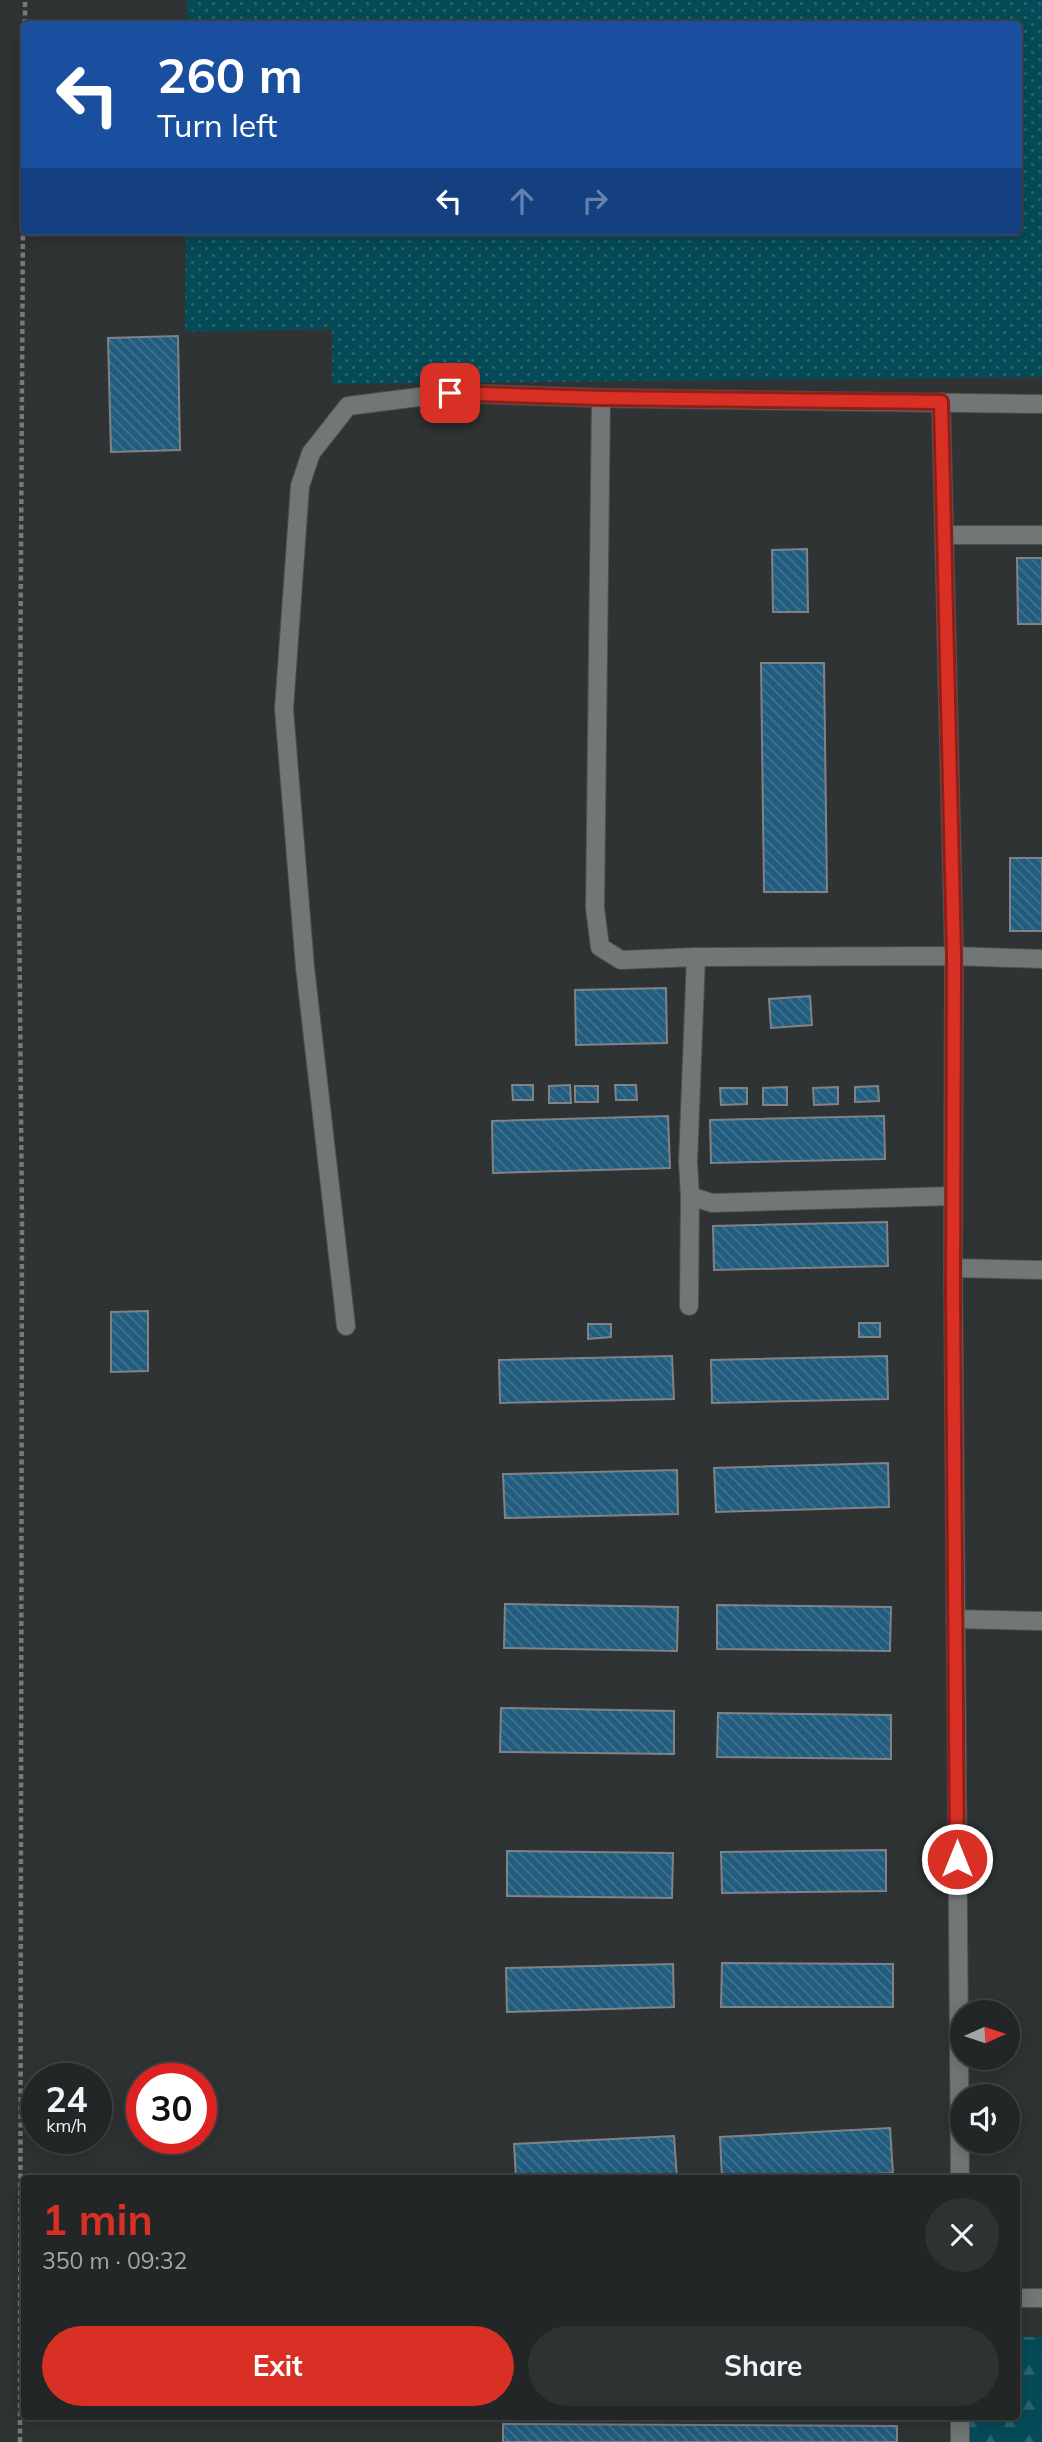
<!DOCTYPE html>
<meta charset="utf-8">
<style>
:root{--surface:#232627;--page:#2f3233;--text:#f1f3f6;--muted:#a3a5a7;--line:#404344;--accent:#d93025}
body{margin:0;font-family:Mulish,sans-serif;background:var(--page);color:var(--text);height:100vh;display:flex;flex-direction:column;font-size:26px;white-space:nowrap}
*{box-sizing:border-box;margin:0}
p{font-size:23px;color:var(--muted)}
.icon{flex:none;width:38px;height:38px;fill:none;stroke:currentColor;stroke-width:2;stroke-linecap:round;stroke-linejoin:round}
.map{position:relative;flex:1;overflow:hidden}
.side{position:absolute;left:21px;top:2175px;width:999px;height:245px;display:flex;flex-direction:column;background:var(--surface);border-radius:7px;box-shadow:0 4px 18px #0003,0 0 0 2px var(--line)}
.side>*{flex:none}
.hud{position:absolute;left:21px;top:21px;width:1001px;height:214px;border-radius:7px;box-shadow:0 4px 18px #0003,0 0 0 2px var(--line);background:#1a4fa0;color:#fff;overflow:hidden}
.needle{width:46px;rotate:87deg}
.fabs{position:absolute;left:950px;top:2000px;display:grid;gap:14px}
.fabs a{display:grid;place-items:center;width:70px;height:70px;border-radius:50%;background:var(--surface);box-shadow:0 4px 18px #0003,0 0 0 2px var(--line);font-size:35px}
.speed{position:absolute;left:21px;top:2063px;display:flex;gap:14px;font-size:35px;font-weight:700;text-align:center}
.speed>*{display:grid;place-content:center;width:91px;height:91px;border-radius:50%;background:var(--surface);box-shadow:0 4px 18px #0003,0 0 0 2px var(--line);line-height:1}
.speed small{font-size:18px;font-weight:400}
.speed .limit{border:10px solid #d22;background:#fff;color:#111}
.pin{position:absolute;display:grid;place-items:center;width:60px;height:60px;color:#fff;margin:-30px;border-radius:14px;box-shadow:0 4px 10px #0006}
.me{position:absolute;width:77px;margin:-38px;rotate:0deg;stroke-linejoin:round;filter:drop-shadow(0 0 5px #0008)}
.turn{display:flex;align-items:center;gap:24px;height:147px;padding:0 21px;font-size:32px}
.turn .icon{width:91px;height:91px;stroke-width:2.5}
.turn b{display:block;font-size:49px;line-height:60px}
.lanes{display:flex;align-items:center;height:66px;padding:0 21px;background:#0003;justify-content:center;gap:35px;direction:ltr}
.lanes .off{opacity:.35}
.round{display:grid;place-items:center;flex:none;width:74px;height:74px;border-radius:37px;background:var(--page)}
.headline{display:flex;align-items:center;justify-content:space-between;height:119px;padding:0 21px}
h1{font-size:42px;font-weight:700;line-height:52px;color:var(--accent)}
.cta{display:flex;gap:14px;margin-top:auto;padding:14px 21px}
.cta a{flex:1;height:80px;border-radius:42px;background:var(--accent);color:#fff;font-size:28px;font-weight:700;line-height:80px;text-align:center}
.cta a+a{background:var(--page);color:var(--text)}
.map>svg:first-child{display:block}
</style>
<div class="map">
<svg width="1042" height="2442" viewBox="0 0 1042 2442">
<defs>
<pattern id="grass-dots" width="8" height="8" patternUnits="userSpaceOnUse" patternTransform="scale(1.75)"><rect width="8" height="8" fill="#054b57"/><path d="M2 2h.1M6 6h.1" fill="none" stroke="#29656f" stroke-width="1.8" stroke-linecap="round"/></pattern>
<pattern id="forest-firs" width="22" height="20" patternUnits="userSpaceOnUse" patternTransform="scale(1.75)"><rect width="22" height="20" fill="#054b57"/><path d="M5 1l3.5 6h-7zM16 11l3.5 6h-7z" fill="#29656f"/></pattern>
<pattern id="building-back-hatch" width="6" height="6" patternUnits="userSpaceOnUse" patternTransform="scale(1.75)"><rect width="6" height="6" fill="#225c7e"/><path d="M-1 5l2 2M0 0l6 6M5-1l2 2" fill="none" stroke="#427390"/></pattern>
</defs>
<rect width="100%" height="100%" fill="#2f3334"/>
<!-- grass -->
<path fill="url(#grass-dots)" d="M187,0H1042V377L332,384V329L185,332L186,231H1018V24H187Z"/>
<!-- forest -->
<path fill="url(#forest-firs)" d="M1017,2337H1042V2442H960V2417H1017Z"/>
<!-- building -->
<g fill="url(#building-back-hatch)" stroke="#808386" stroke-width="2">
<path d="M178,336L180,450L111,452L108,338Z"/>
<path d="M807,549L808,612H773L772,550Z"/>
<path d="M1017,558H1042V624H1018Z"/>
<path d="M761,663H824L827,892H764Z"/>
<rect x="1010" y="858" width="32" height="73"/>
<path d="M666,988L667,1043L576,1045L575,990Z"/>
<path d="M810,996L812,1025L771,1028L769,999Z"/>
<path d="M512,1085H533V1100H513Z"/>
<path d="M570,1085L571,1103H549V1086Z"/>
<path d="M615,1085H636L637,1100H616Z"/>
<rect x="575" y="1086" width="23" height="16"/>
<path d="M878,1086L879,1101L855,1102V1087Z"/>
<path d="M787,1087V1105H763V1088Z"/>
<path d="M838,1087V1104L814,1105L813,1088Z"/>
<path d="M720,1088H747V1104L721,1105Z"/>
<path d="M668,1116L670,1168L493,1173L492,1121Z"/>
<path d="M884,1116L885,1159L711,1163L710,1120Z"/>
<path d="M887,1222L888,1266L714,1270L713,1226Z"/>
<path d="M148,1311V1371L111,1372V1312Z"/>
<rect x="859" y="1323" width="21" height="14"/>
<path d="M588,1324H611V1337L588,1339Z"/>
<path d="M672,1356L674,1399L500,1403L499,1360Z"/>
<path d="M887,1356L888,1399L712,1403L711,1360Z"/>
<path d="M888,1463L889,1507L716,1512L714,1468Z"/>
<path d="M677,1470L678,1514L505,1518L503,1474Z"/>
<path d="M505,1604L678,1607L677,1651L504,1648Z"/>
<path d="M717,1605L891,1607L890,1651L717,1649Z"/>
<path d="M501,1708L674,1711V1754L500,1752Z"/>
<path d="M718,1713L891,1715V1759L717,1757Z"/>
<path d="M886,1850V1891L722,1893L721,1852Z"/>
<path d="M507,1851L673,1853L672,1898L507,1896Z"/>
<path d="M722,1963L893,1964V2007H721Z"/>
<path d="M673,1964L674,2007L507,2012L506,1968Z"/>
<path d="M890,2128L893,2173L784,2179H722L720,2137Z"/>
<path d="M674,2136L677,2179H516L514,2144Z"/>
<path d="M503,2424L897,2426V2442H503Z"/>
</g>
<g fill="none" stroke-linecap="round" stroke-linejoin="round">
<defs>
<g id="service">
<path d="M601,398L595,908L600,947L621,960L696,957L954,956L1042,959"/>
<path d="M944,535H1042"/>
<path d="M696,957L688,1162L690,1196L712,1203L953,1196"/>
<path d="M953,1268L1042,1270"/>
<path d="M689,1306L690,1196"/>
<path d="M955,1619L1042,1621"/>
<path d="M960,2417V2442"/>
</g>
<g id="minor">
<path d="M941,402L954,956L953,1268L960,2179"/>
<path d="M346,1326L305,967L284,709L300,486L311,453L348,406L450,393L601,398L1042,404"/>
<path d="M1017,2298H1042"/>
</g>
</defs>
<!-- service casing -->
<use href="#service" stroke="#4c5051" stroke-width="20"/>
<!-- minor casing -->
<use href="#minor" stroke="#4c5051" stroke-width="20"/>
<!-- path -->
<g stroke="#777a7b" stroke-width="4.5" stroke-dasharray="5 3.5" stroke-linecap="butt">
<path d="M25,24V0"/>
<path d="M20,2442L22,1220L19,893L24,53"/>
</g>
<!-- service -->
<use href="#service" stroke="#717677" stroke-width="18"/>
<!-- minor -->
<use href="#minor" stroke="#717677" stroke-width="18"/>
</g>
<g fill="none" stroke-linecap="round" stroke-linejoin="round">
<defs>
<path id="route" d="M450,393L601,398L941,402L954,956L953,1295L957,1859"/>
</defs>
<!-- route casing -->
<use href="#route" stroke="#8d1f18" stroke-width="18"/>
<!-- route -->
<use href="#route" stroke="#d93025" stroke-width="12"/>
</g>
</svg>
<div class="fabs">
<a><svg class="needle" viewBox="-14 -14 28 28"><path d="M0-13l5 13h-10z" fill="#e53935"/><path d="M0 13l5-13h-10z" fill="#a3a5a7"/></svg></a>
<a><svg class="icon" aria-label="sound" viewBox="0 0 24 24"><path d="M4 9h4l5-4v14l-5-4H4zM17 9q2 3 0 6"/></svg></a>
</div>
<div class="speed"><div>24<small>km/h</small></div><div class="limit">30</div></div>
<div class="pin" style="left:450px;top:393px;background:#d93025"><svg class="icon" aria-label="arrive" viewBox="0 0 24 24"><path d="M6 21V4h12l-3 4 3 4H6"/></svg></div>
<svg class="me" style="left:957px;top:1859px" viewBox="-20 -20 40 40"><circle r="17" fill="#d93025" stroke="#fff" stroke-width="3"/><path d="M0-11L8 9 0 5-8 9z" fill="#fff"/></svg>
<div class="hud">
<div class="turn"><svg class="icon" aria-label="left" viewBox="0 0 24 24"><path d="M17 20v-9H6M10 6l-5 5 5 5"/></svg><div><b>260 m</b>Turn left</div></div>
<div class="lanes"><svg class="icon" aria-label="left" viewBox="0 0 24 24"><path d="M17 20v-9H6M10 6l-5 5 5 5"/></svg><svg class="icon off" aria-label="ahead" viewBox="0 0 24 24"><path d="M12 20V5M6 11l6-6 6 6"/></svg><svg class="icon off" aria-label="right" viewBox="0 0 24 24"><path d="M7 20v-9h11M14 6l5 5-5 5"/></svg></div>
</div>
<section class="side">
<div class="headline"><div><h1>1 min</h1><p>350 m · 09:32</p></div><a class="round"><svg class="icon" aria-label="close" viewBox="0 0 24 24"><path d="M6 6l12 12M18 6L6 18"/></svg></a></div>
<div class="cta"><a>Exit</a><a>Share</a></div>
</section>
</div>
